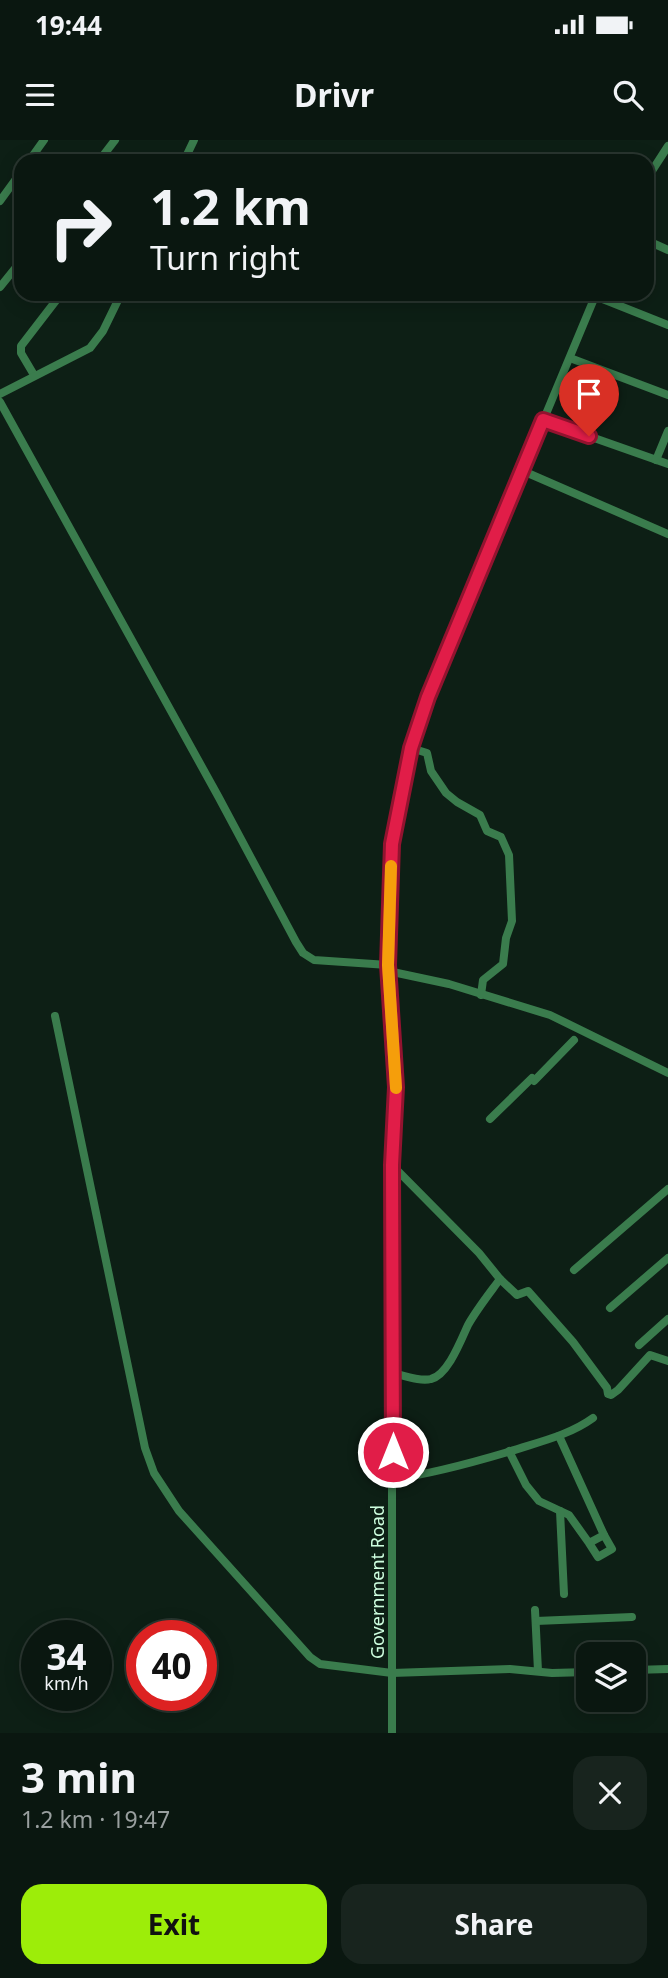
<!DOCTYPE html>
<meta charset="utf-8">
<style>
:root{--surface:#0a1710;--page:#18241e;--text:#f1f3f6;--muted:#999f9f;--line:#2a3630;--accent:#9ded09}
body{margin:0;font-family:"Noto Sans",sans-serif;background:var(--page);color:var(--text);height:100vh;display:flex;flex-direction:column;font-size:26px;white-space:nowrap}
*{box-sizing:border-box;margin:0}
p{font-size:23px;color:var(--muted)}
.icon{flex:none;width:38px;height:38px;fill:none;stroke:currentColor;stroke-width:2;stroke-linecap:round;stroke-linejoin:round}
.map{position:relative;height:1593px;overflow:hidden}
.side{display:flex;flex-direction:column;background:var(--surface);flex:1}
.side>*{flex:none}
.hud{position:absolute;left:14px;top:14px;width:640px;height:147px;border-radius:21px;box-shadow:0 4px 18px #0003,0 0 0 2px var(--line);background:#0a1710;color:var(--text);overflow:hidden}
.controls{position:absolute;left:576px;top:1502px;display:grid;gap:14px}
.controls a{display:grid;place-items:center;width:70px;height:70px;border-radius:14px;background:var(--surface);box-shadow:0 4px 18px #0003,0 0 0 2px var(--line);font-size:35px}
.speed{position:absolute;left:21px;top:1480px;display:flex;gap:14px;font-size:35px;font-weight:700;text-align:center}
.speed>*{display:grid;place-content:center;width:91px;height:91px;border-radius:50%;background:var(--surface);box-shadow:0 4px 18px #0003,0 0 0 2px var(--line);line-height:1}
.speed small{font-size:18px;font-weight:400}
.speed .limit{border:10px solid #d22;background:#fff;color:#111}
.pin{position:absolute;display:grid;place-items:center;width:60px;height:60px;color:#fff;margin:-72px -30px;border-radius:50% 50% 50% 0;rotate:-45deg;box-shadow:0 0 7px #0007}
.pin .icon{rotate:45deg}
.me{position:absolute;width:77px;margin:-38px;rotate:0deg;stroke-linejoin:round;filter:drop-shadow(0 0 5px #0008)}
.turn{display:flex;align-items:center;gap:24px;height:147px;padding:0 21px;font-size:32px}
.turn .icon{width:91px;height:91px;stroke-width:2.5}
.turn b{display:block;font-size:49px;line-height:60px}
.round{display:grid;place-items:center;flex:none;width:74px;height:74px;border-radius:21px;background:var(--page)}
.headline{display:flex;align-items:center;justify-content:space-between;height:119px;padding:0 21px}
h1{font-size:42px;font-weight:700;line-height:52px}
.action{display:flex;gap:14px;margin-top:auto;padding:14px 21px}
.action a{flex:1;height:80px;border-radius:21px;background:var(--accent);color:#111;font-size:28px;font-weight:700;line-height:80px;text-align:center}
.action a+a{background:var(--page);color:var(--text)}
.status{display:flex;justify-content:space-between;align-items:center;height:49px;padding:0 35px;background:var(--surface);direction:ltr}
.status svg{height:19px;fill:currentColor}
header{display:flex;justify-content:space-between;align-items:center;height:91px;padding:0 21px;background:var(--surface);font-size:32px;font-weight:700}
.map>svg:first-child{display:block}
</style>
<div class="status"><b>19:44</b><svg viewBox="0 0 49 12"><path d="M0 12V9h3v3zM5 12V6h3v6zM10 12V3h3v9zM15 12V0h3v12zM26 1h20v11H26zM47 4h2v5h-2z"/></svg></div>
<header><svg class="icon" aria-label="menu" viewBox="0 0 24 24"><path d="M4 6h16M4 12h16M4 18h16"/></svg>Drivr<svg class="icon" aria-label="search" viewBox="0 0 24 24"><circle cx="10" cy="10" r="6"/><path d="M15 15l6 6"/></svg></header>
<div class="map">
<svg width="668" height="1593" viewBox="0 0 668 1593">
<rect width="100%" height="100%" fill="#0d1f15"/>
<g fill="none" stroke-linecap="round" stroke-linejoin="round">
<!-- minor -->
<g stroke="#3a7c4d" stroke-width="8">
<path d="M34,15L47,21"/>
<path d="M29,21L44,0"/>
<path d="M99,21L115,0"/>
<path d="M184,21L194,0"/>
<path d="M648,37L668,6"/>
<path d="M0,61L21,32"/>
<path d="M648,101L668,110"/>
<path d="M0,147L21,121"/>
<path d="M595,156L668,185"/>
<path d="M570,218L668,255"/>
<path d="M34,235L21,213V206L61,154"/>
<path d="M0,254L90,208L103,191L121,154"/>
<path d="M0,262L218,656L296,802L303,813L314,820L388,825"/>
<path d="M543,280L668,324"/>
<path d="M656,320L668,291"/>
<path d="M523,331L668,394"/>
<path d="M411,608L427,613L431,631L446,653L457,662L480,675L487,691L501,697L509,715L512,781L506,798L503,824L483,840L481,855"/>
<path d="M388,831L449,844L550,875L668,933"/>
<path d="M55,876L145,1308L154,1333L179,1371L310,1517L320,1524L392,1533L510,1529L552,1533L588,1532"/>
<path d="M534,941L574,900"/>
<path d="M490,979L532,938"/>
<path d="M392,1025L479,1113L500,1139L517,1155L528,1151L573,1202L607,1248L608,1254L611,1255L618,1250L650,1215L668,1221"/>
<path d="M574,1130L668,1049"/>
<path d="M610,1168L668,1118"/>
<path d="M639,1205L668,1179"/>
<path d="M392,1233C403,1235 420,1242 431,1239C448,1235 461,1200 468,1185C477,1169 489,1154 500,1139"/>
<path d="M559,1296L604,1395"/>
<path d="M509,1311L526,1345L539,1361L569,1375L589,1403L604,1395L612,1409L598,1417L589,1403"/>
<path d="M393,1339C432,1334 471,1323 508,1312C538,1302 568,1296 593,1278"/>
<path d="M560,1371L564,1454"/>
<path d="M535,1470L538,1531"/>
<path d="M536,1481L632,1477"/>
<path d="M634,1530L668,1529"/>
<path d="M392,1593V1025L396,947L388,825L392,704L411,608L428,557L596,154"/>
</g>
</g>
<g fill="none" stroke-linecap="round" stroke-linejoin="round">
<defs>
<path id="route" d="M393,1312L392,1025L396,947L388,825L392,704L411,608L428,557L543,280L589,296"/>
</defs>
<!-- route casing -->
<use href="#route" stroke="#92132f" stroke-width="18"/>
<!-- route -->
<use href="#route" stroke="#e11d48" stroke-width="12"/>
<!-- slow -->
<path stroke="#f59e0b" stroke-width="12" d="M391,726L388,825L396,948"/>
</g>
<g text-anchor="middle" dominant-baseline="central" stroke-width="7" stroke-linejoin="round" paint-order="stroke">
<!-- street labels -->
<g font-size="18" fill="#cdfdde" stroke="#0d1f15">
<text transform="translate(377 1442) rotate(-90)">Government Road</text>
</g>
</g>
</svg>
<div class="controls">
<a><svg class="icon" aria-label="layers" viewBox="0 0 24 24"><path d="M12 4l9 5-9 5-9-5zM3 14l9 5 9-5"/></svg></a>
</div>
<div class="speed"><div>34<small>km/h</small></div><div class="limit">40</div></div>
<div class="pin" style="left:589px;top:296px;background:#d93025"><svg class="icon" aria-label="arrive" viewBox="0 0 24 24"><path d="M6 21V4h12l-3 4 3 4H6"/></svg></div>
<svg class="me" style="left:393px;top:1312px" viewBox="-20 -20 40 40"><circle r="17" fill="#e11d48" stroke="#fff" stroke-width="3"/><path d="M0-11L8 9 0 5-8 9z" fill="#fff"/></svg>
<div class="hud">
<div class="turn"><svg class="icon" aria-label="right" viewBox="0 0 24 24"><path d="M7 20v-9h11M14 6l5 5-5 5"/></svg><div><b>1.2 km</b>Turn right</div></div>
</div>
</div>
<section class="side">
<div class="headline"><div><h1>3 min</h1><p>1.2 km · 19:47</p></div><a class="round"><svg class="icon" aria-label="close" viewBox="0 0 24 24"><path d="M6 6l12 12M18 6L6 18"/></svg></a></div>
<div class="action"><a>Exit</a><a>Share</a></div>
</section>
